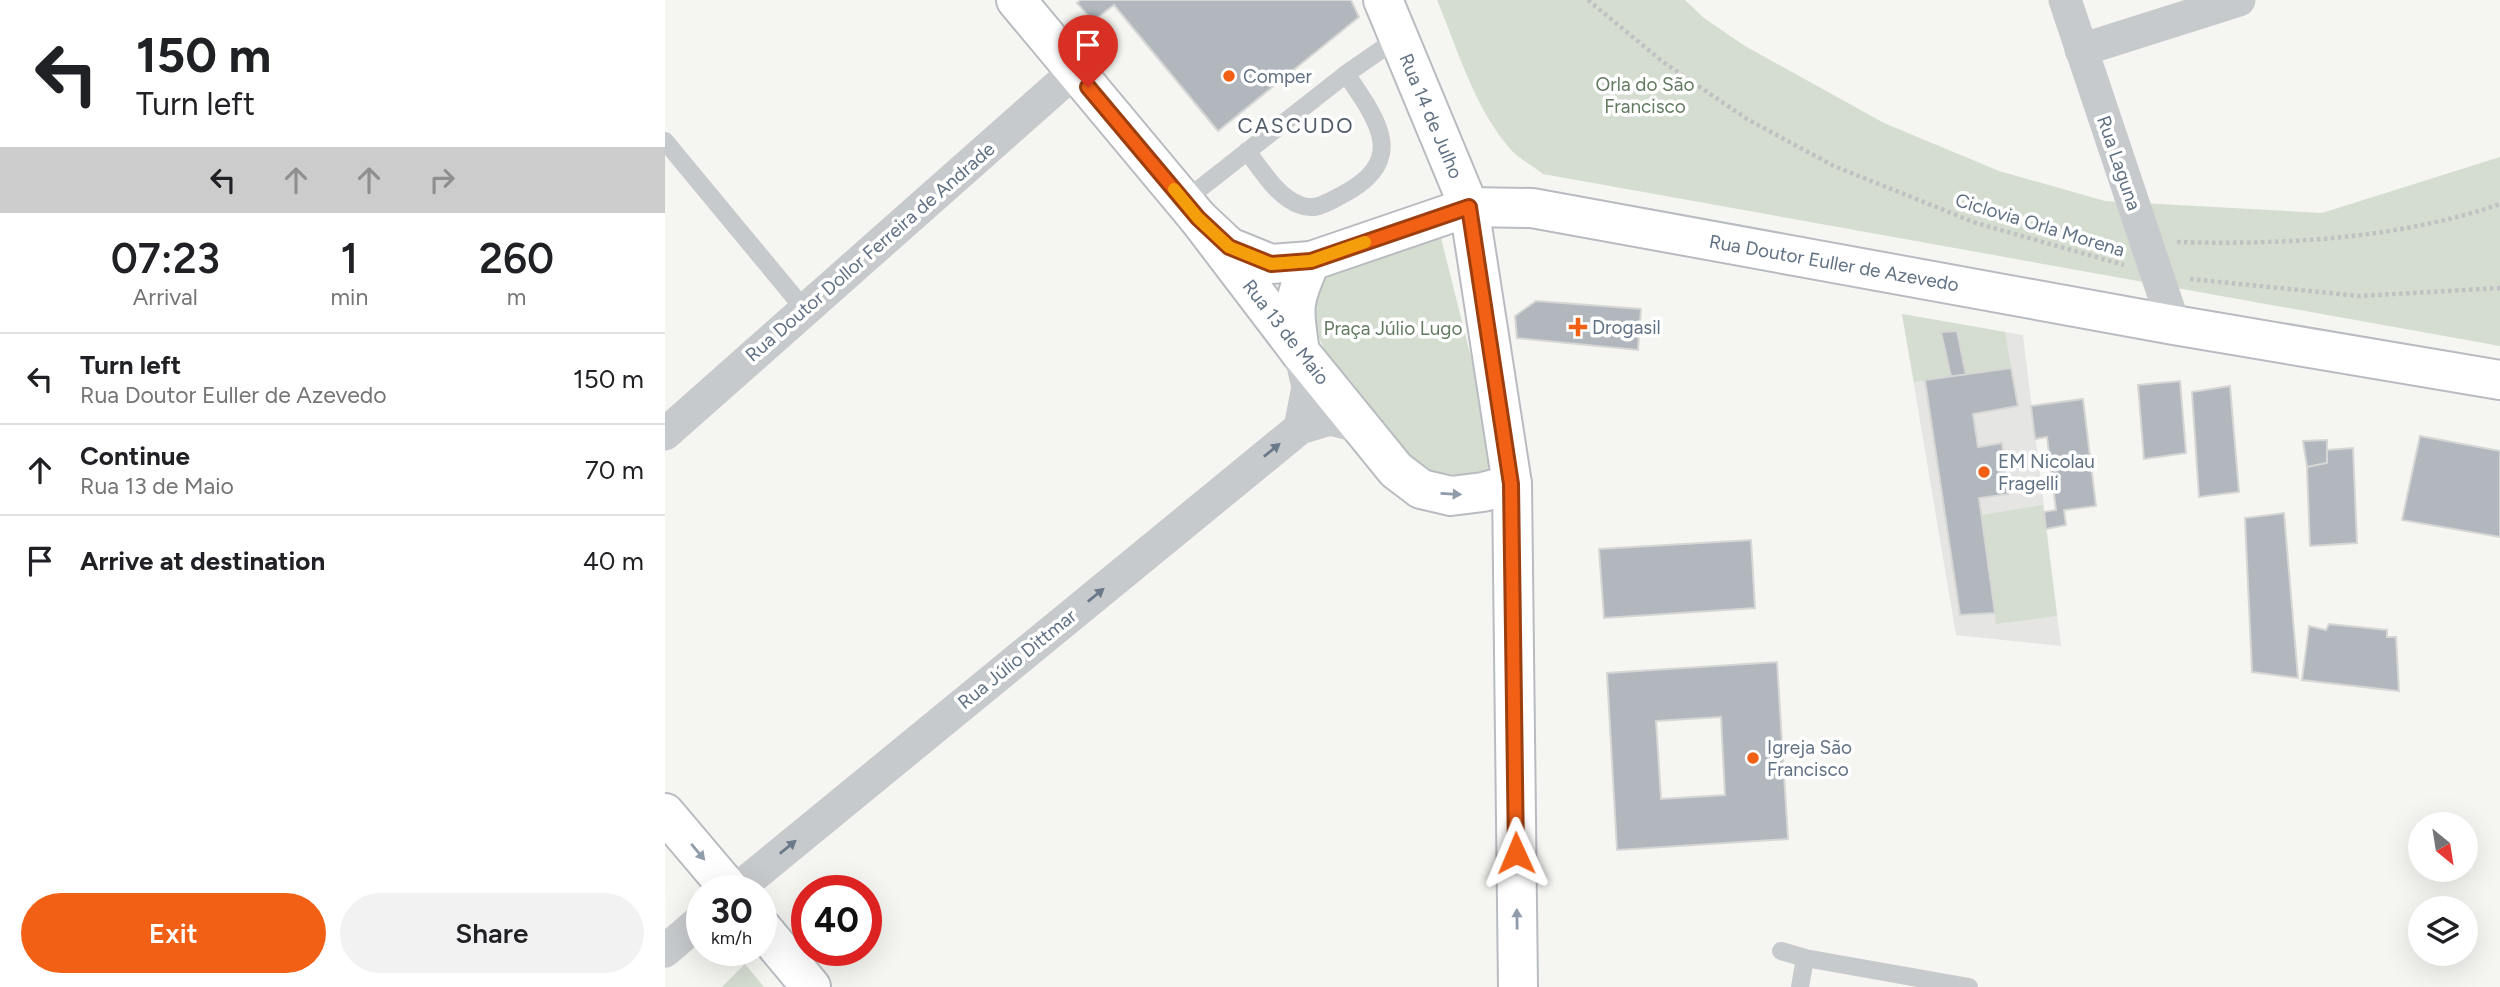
<!DOCTYPE html>
<meta charset="utf-8">
<style>
:root{--surface:#fff;--page:#f2f2f2;--text:#202124;--muted:#757577;--line:#e0e0e0;--accent:#f16015}
body{margin:0;font-family:Figtree,sans-serif;background:var(--page);color:var(--text);height:100vh;display:flex;flex-direction:column;font-size:26px;white-space:nowrap}
*{box-sizing:border-box;margin:0}
p{font-size:23px;color:var(--muted)}
.icon{flex:none;width:38px;height:38px;fill:none;stroke:currentColor;stroke-width:2;stroke-linecap:round;stroke-linejoin:round}
.map{position:relative;flex:1;overflow:hidden}
.drawer{display:flex;flex-direction:column;background:var(--surface);width:665px}
.drawer>*{flex:none}
.banner{background:#fff;color:var(--text);overflow:hidden}
.needle{width:46px;rotate:150deg}
.fabs{position:absolute;left:1743px;top:812px;display:grid;gap:14px}
.fabs a{display:grid;place-items:center;width:70px;height:70px;border-radius:50%;background:var(--surface);box-shadow:0 7px 28px #0002;font-size:35px}
.speed{position:absolute;left:21px;top:875px;display:flex;gap:14px;font-size:35px;font-weight:700;text-align:center}
.speed>*{display:grid;place-content:center;width:91px;height:91px;border-radius:50%;background:var(--surface);box-shadow:0 7px 28px #0002;line-height:1}
.speed small{font-size:18px;font-weight:400}
.speed .limit{border:10px solid #d22;background:#fff;color:#111}
.pin{position:absolute;display:grid;place-items:center;width:60px;height:60px;color:#fff;margin:-72px -30px;border-radius:50% 50% 50% 0;rotate:-45deg;box-shadow:0 0 7px #0007}
.pin .icon{rotate:45deg}
.me{position:absolute;width:77px;margin:-38px;rotate:359deg;stroke-linejoin:round;filter:drop-shadow(0 0 5px #0008)}
.turn{display:flex;align-items:center;gap:24px;height:147px;padding:0 21px;font-size:32px}
.turn .icon{width:91px;height:91px;stroke-width:2.5}
.turn b{display:block;font-size:49px;line-height:60px}
.lanes{display:flex;align-items:center;height:66px;padding:0 21px;background:#0003;justify-content:center;gap:35px;direction:ltr}
.lanes .off{opacity:.35}
.eta{display:flex;justify-content:space-evenly;align-items:center;height:119px;text-align:center}
.eta b{font-size:42px;font-weight:600;line-height:49px}
.cta{display:flex;gap:14px;margin-top:auto;padding:14px 21px}
.cta a{flex:1;height:80px;border-radius:42px;background:var(--accent);color:#fff;font-size:28px;font-weight:600;line-height:80px;text-align:center}
.cta a+a{background:var(--page);color:var(--text)}
ul{padding:0;list-style:none}
li{display:flex;align-items:center;gap:21px;height:91px;padding:0 21px;border-top:2px solid var(--line)}
li div{flex:1}
li b{display:block;font-size:26px}
li em{font-style:normal}
main{display:flex;flex:1;min-height:0}
.map>svg:first-child{display:block}
</style>
<main>
<section class="drawer">
<div class="banner">
<div class="turn"><svg class="icon" aria-label="left" viewBox="0 0 24 24"><path d="M17 20v-9H6M10 6l-5 5 5 5"/></svg><div><b>150 m</b>Turn left</div></div>
<div class="lanes"><svg class="icon" aria-label="left" viewBox="0 0 24 24"><path d="M17 20v-9H6M10 6l-5 5 5 5"/></svg><svg class="icon off" aria-label="ahead" viewBox="0 0 24 24"><path d="M12 20V5M6 11l6-6 6 6"/></svg><svg class="icon off" aria-label="ahead" viewBox="0 0 24 24"><path d="M12 20V5M6 11l6-6 6 6"/></svg><svg class="icon off" aria-label="right" viewBox="0 0 24 24"><path d="M7 20v-9h11M14 6l5 5-5 5"/></svg></div>
</div>
<div class="eta">
<div><b>07:23</b><p>Arrival</p></div>
<div><b>1</b><p>min</p></div>
<div><b>260</b><p>m</p></div>
</div>
<ul>
<li><svg class="icon" aria-label="left" viewBox="0 0 24 24"><path d="M17 20v-9H6M10 6l-5 5 5 5"/></svg><div><b>Turn left</b><p>Rua Doutor Euller de Azevedo</p></div><em>150 m</em></li>
<li><svg class="icon" aria-label="ahead" viewBox="0 0 24 24"><path d="M12 20V5M6 11l6-6 6 6"/></svg><div><b>Continue</b><p>Rua 13 de Maio</p></div><em>70 m</em></li>
<li><svg class="icon" aria-label="arrive" viewBox="0 0 24 24"><path d="M6 21V4h12l-3 4 3 4H6"/></svg><div><b>Arrive at destination</b></div><em>40 m</em></li>
</ul>
<div class="cta"><a>Exit</a><a>Share</a></div>
</section>
<div class="map">
<svg width="1835" height="987" viewBox="0 0 1835 987">
<rect width="100%" height="100%" fill="#f5f5f1"/>
<!-- built -->
<path fill="#e5e6e4" d="M1237,314L1358,335L1396,646L1291,635Z"/>
<!-- green -->
<g fill="#d5ddd1">
<path d="M772,0H1020L1039,18L1080,46L1219,123L1334,171L1440,201L1657,213L1835,157V346L878,174C868,166 856,160 847,151C810,110 793,50 772,0Z"/>
<path d="M776,238L833,465L806,475H789L765,471L743,460L661,353L646,321L649,299L661,276Z"/>
<path d="M1237,314L1340,332L1346,368L1249,382Z"/>
<path d="M1378,505L1392,616L1331,624L1317,515Z"/>
<path d="M80,964L99,987H57Z"/>
</g>
<!-- building -->
<g fill="#b1b7bd" stroke="#d6d6d4" stroke-width="2" fill-rule="evenodd">
<path d="M416,0H686L694,17L553,131L449,5L428,21L412,3Z"/>
<path d="M871,301L976,309L973,350L852,338L850,316Z"/>
<path d="M1292,331L1301,375L1286,377L1276,332Z"/>
<path d="M1346,368L1353,406L1308,414L1313,447L1337,443L1344,494L1314,498L1330,613L1295,615L1260,380Z"/>
<path d="M1515,381L1521,453L1479,459L1473,385Z"/>
<path d="M1565,386L1574,492L1534,497L1527,392Z"/>
<path d="M1418,399L1431,506L1399,510L1401,525L1381,529L1379,512L1391,510L1382,437L1370,439L1366,406Z"/>
<path d="M1755,436L1835,451V537L1737,520Z"/>
<path d="M1662,440V463L1642,467L1638,441Z"/>
<path d="M1688,448L1692,543L1645,546L1642,467L1662,463V450Z"/>
<path d="M1619,513L1633,678L1587,672L1580,518Z"/>
<path d="M1086,540L1090,608L939,618L934,549Z"/>
<path d="M1664,624L1722,630V637H1731L1734,691L1637,680L1644,626L1661,630Z"/>
<path d="M1112,662L1123,839L952,850L942,673ZM1056,717L1060,795L996,799L991,721Z"/>
</g>
<g fill="none" stroke-linecap="round" stroke-linejoin="round">
<defs>
<g id="secondary">
<path d="M351,0L533,218L635,352L731,470L756,489L786,496L818,492L847,484"/>
<path d="M718,0L804,207L847,484L853,987"/>
<path d="M533,218L564,247L606,264L646,261L804,207L867,208L1509,325L1835,380"/>
<path d="M635,352C628,308 627,302 646,261"/>
<path d="M0,813L66,891"/>
<path d="M96,927L146,987"/>
</g>
</defs>
<!-- secondary casing -->
<use href="#secondary" stroke="#b8bcc1" stroke-width="42"/>
<!-- path -->
<g stroke="#c0c1c3" stroke-width="4.5" stroke-dasharray="3.5 3.5" stroke-linecap="butt">
<path d="M923,0L998,62L1082,119L1169,166L1311,223L1459,265"/>
<path d="M1512,242C1618,245 1734,239 1835,204"/>
<path d="M1525,279L1694,296L1835,288"/>
</g>
<!-- lane -->
<g stroke="#c7cacd" stroke-width="18">
<path d="M0,141L140,310"/>
<path d="M582,151C596,169 612,197 635,205C650,211 661,203 675,196C743,162 715,123 681,74"/>
<path d="M519,201L681,74L733,38"/>
<path d="M1116,951L1140,958L1304,987"/>
<path d="M1135,987L1140,958"/>
</g>
<!-- street -->
<g stroke="#c7cacd" stroke-width="33">
<path d="M1400,0L1509,325"/>
<path d="M1416,50L1574,0"/>
<path d="M635,428L643,387L635,352"/>
<path d="M0,434L410,71"/>
<path d="M70,891L635,428L665,419L697,427"/>
<path d="M0,951L37,919"/>
</g>
<!-- secondary -->
<use href="#secondary" stroke="#fff" stroke-width="38"/>
</g>
<!-- one-way arrows -->
<defs><path id="oneway-solid" d="M-6-.8H1V-3.2L6.5 0L1 3.2V.8H-6Z" transform="scale(1.75)"/></defs>
<g fill="#6b7a8b">
<use href="#oneway-solid" transform="translate(607 450) rotate(-39)"/>
<use href="#oneway-solid" transform="translate(431 595) rotate(-39)"/>
<use href="#oneway-solid" transform="translate(123 847) rotate(-39)"/>
</g>
<g fill="#909ca9">
<use href="#oneway-solid" transform="translate(786 494) rotate(3)"/>
<use href="#oneway-solid" transform="translate(33 852) rotate(50)"/>
<use href="#oneway-solid" transform="translate(852 919) rotate(-91)"/>
</g>
<g fill="none" stroke-linecap="round" stroke-linejoin="round">
<defs>
<path id="route" d="M423,87L533,218L564,247L606,264L646,261L804,207L846,484L851,853"/>
</defs>
<!-- route casing -->
<use href="#route" stroke="#9d3e0e" stroke-width="18"/>
<!-- route -->
<use href="#route" stroke="#f16015" stroke-width="12"/>
<!-- slow -->
<path stroke="#f59e0b" stroke-width="12" d="M509,189L533,218L564,247L606,264L646,261L700,242"/>
</g>
<!-- markers -->
<g fill="#f16015" stroke="#fff" stroke-width="2.5">
<circle cx="564" cy="76" r="7"/>
<path d="M909.5 316.5h7v7h7v7h-7v7h-7v-7h-7v-7h7z"/>
<circle cx="1319" cy="472" r="7"/>
<circle cx="1088" cy="758" r="7"/>
</g>
<g text-anchor="middle" dominant-baseline="central" stroke-width="7" stroke-linejoin="round" paint-order="stroke">
<!-- poi labels -->
<g font-size="19" fill="#617184" stroke="#fff" text-anchor="start">
<text x="578" y="76">Comper</text>
<text x="927" y="327">Drogasil</text>
<text x="1333" y="461">EM Nicolau<tspan x="1333" dy="22">Fragelli</tspan></text>
<text x="1102" y="747">Igreja São<tspan x="1102" dy="22">Francisco</tspan></text>
</g>
<!-- park labels -->
<g font-size="19" fill="#637b61" stroke="#fff">
<text x="980" y="84">Orla do São<tspan x="980" dy="22">Francisco</tspan></text>
<text x="728" y="328">Praça Júlio Lugo</text>
</g>
<!-- street labels -->
<g font-size="19" fill="#617184" stroke="#fff">
<text transform="translate(766 116) rotate(67)">Rua 14 de Julho</text>
<text transform="translate(1454 163) rotate(71)">Rua Laguna</text>
<text transform="translate(1375 225) rotate(17)">Ciclovia Orla Morena</text>
<text transform="translate(205 252) rotate(-41)">Rua Doutor Dollor Ferreira de Andrade</text>
<text transform="translate(1169 263) rotate(10)">Rua Doutor Euller de Azevedo</text>
<text transform="translate(621 332) rotate(52)">Rua 13 de Maio</text>
<text transform="translate(352 659) rotate(-39)">Rua Júlio Dittmar</text>
</g>
<!-- neighbourhood labels -->
<g font-size="21" letter-spacing="2" fill="#505b69" stroke="#fff">
<text x="631" y="125">CASCUDO</text>
</g>
</g>
</svg>
<div class="fabs">
<a><svg class="needle" viewBox="-14 -14 28 28"><path d="M0-13l5 13h-10z" fill="#e53935"/><path d="M0 13l5-13h-10z" fill="#757577"/></svg></a>
<a><svg class="icon" aria-label="layers" viewBox="0 0 24 24"><path d="M12 4l9 5-9 5-9-5zM3 14l9 5 9-5"/></svg></a>
</div>
<div class="speed"><div>30<small>km/h</small></div><div class="limit">40</div></div>
<div class="pin" style="left:423px;top:87px;background:#d93025"><svg class="icon" aria-label="arrive" viewBox="0 0 24 24"><path d="M6 21V4h12l-3 4 3 4H6"/></svg></div>
<svg class="me" style="left:851px;top:853px" viewBox="-20 -20 40 40"><path d="M0-17L14 15 0 8-14 15z" fill="#f16015" stroke="#fff" stroke-width="4"/></svg>
</div>
</main>
